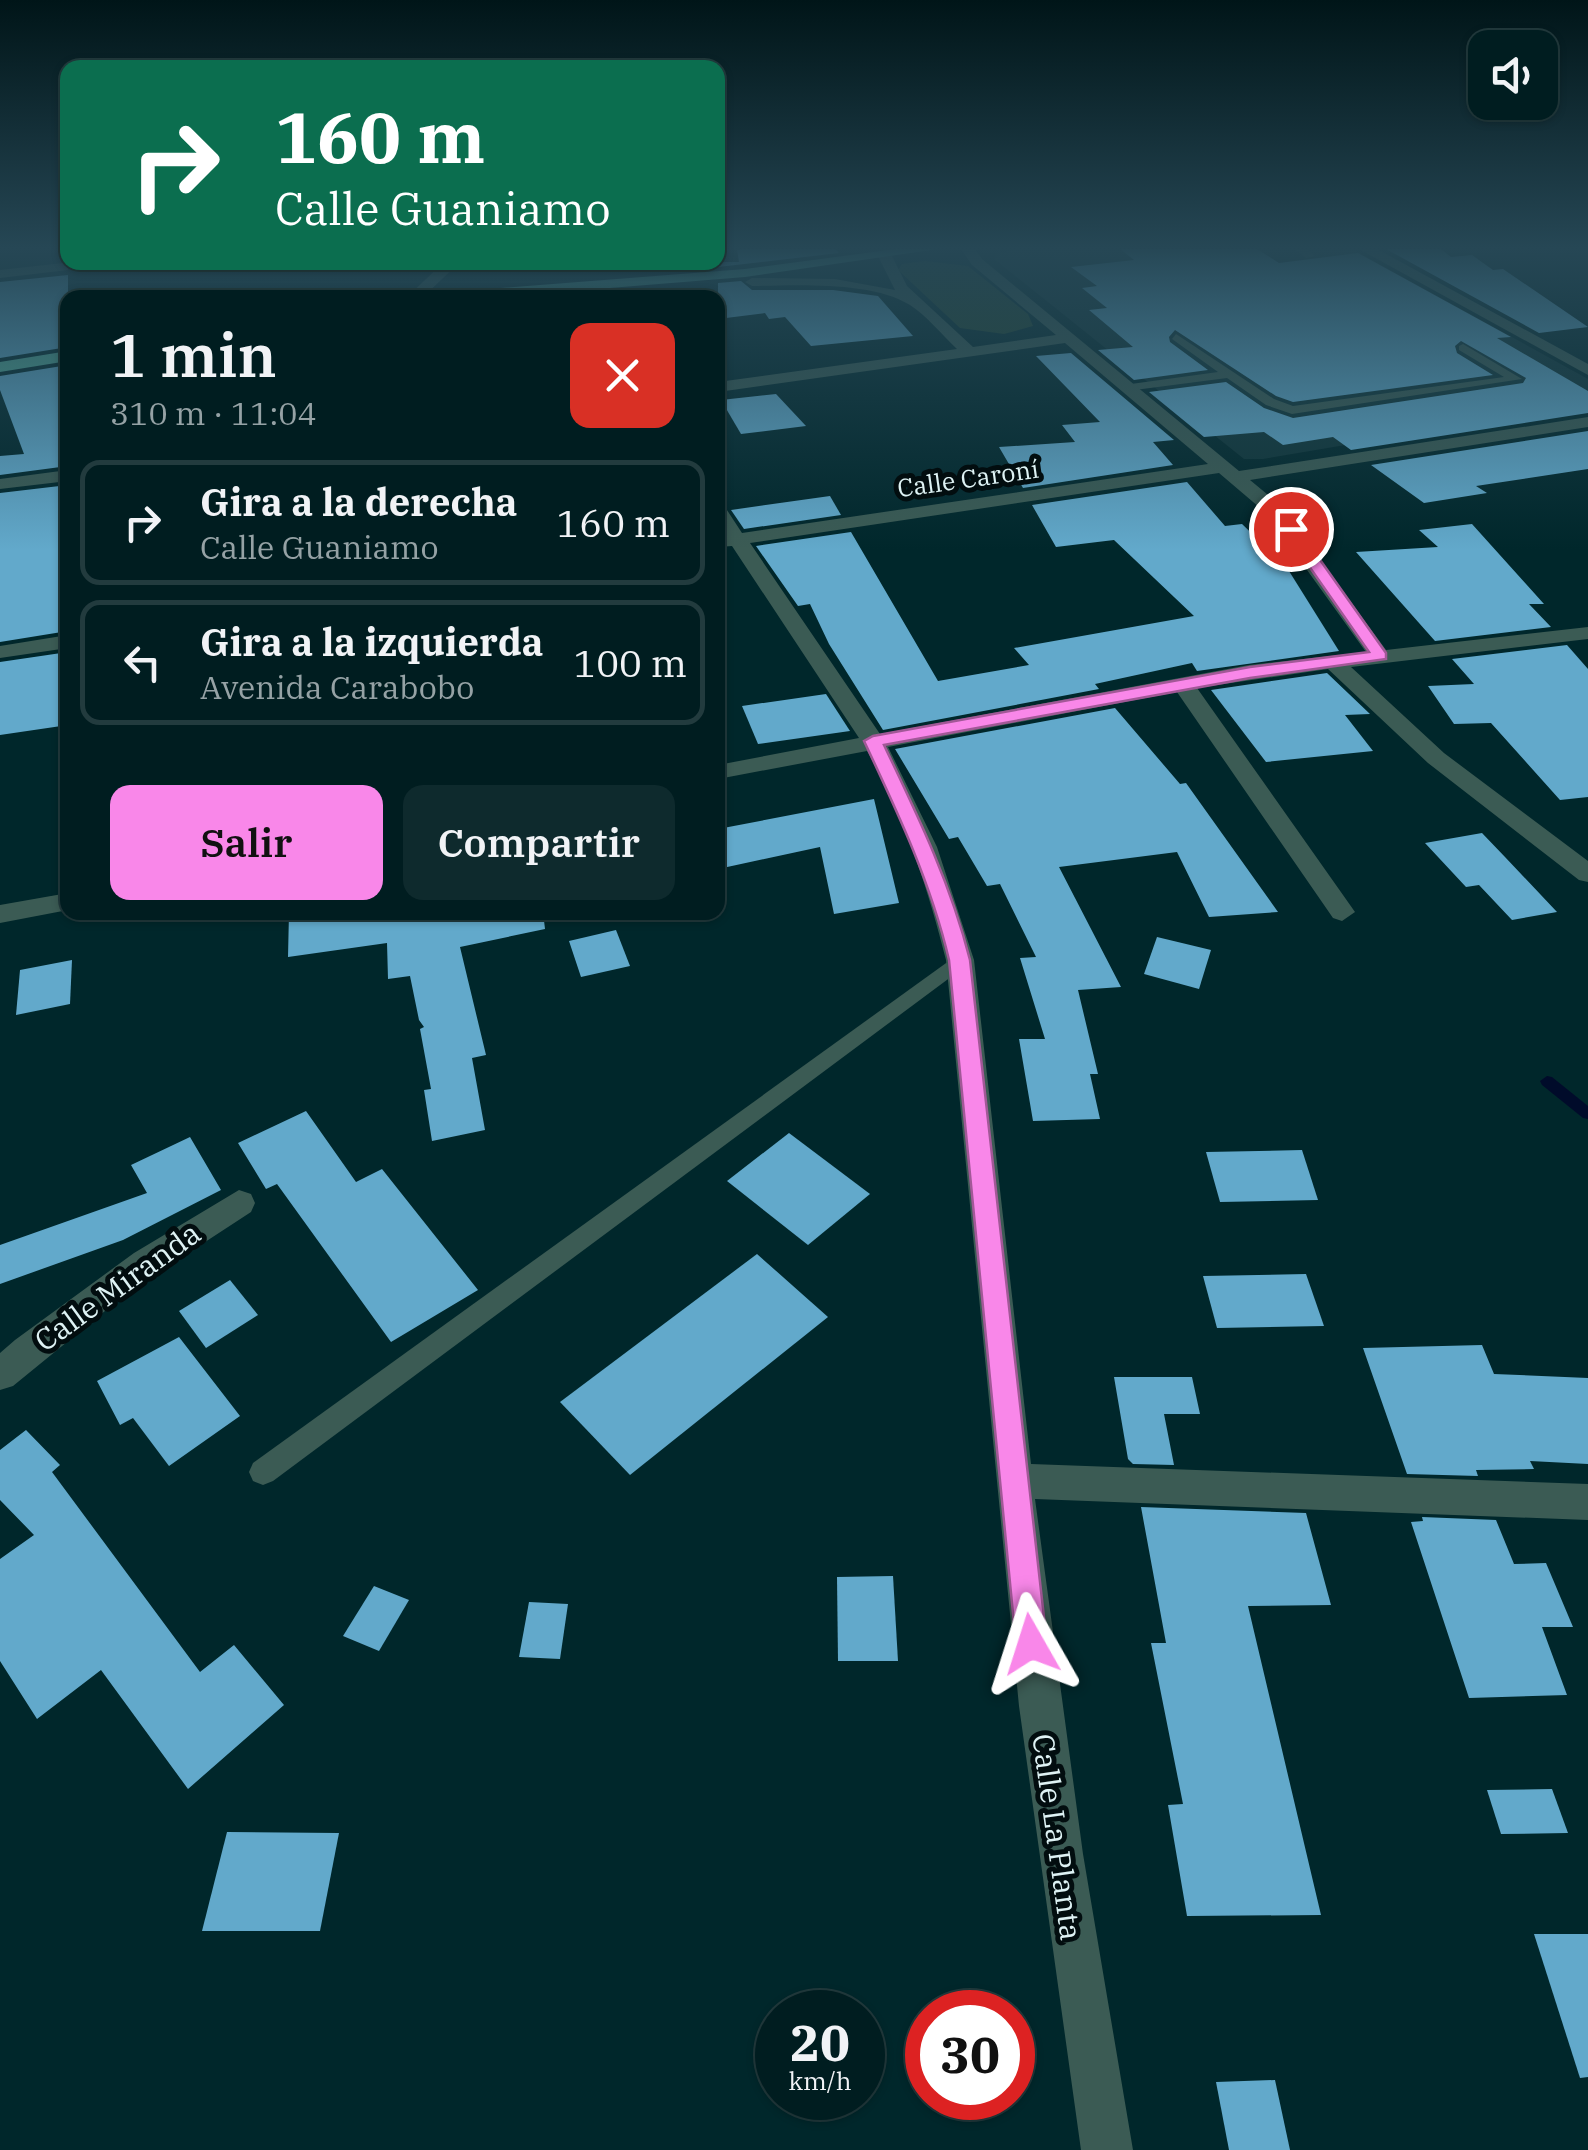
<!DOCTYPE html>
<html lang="es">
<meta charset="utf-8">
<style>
:root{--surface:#001d20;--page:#0e2a2d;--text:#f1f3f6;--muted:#95a2a5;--line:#223b3e;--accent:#f987e9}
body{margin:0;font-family:"IBM Plex Serif",serif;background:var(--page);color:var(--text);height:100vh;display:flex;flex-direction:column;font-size:38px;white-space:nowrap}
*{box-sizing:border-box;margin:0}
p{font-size:32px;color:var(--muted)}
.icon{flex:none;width:55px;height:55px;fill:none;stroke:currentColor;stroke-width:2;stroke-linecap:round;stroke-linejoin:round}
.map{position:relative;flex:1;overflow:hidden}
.side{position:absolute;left:60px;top:290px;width:665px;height:630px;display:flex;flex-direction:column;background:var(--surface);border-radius:20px;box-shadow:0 2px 8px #0004,0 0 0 2px var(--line)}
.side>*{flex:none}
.top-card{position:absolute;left:60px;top:60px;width:665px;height:210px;border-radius:20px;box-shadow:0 2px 8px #0004,0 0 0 2px var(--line);background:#0b6e4f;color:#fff;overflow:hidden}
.buttons{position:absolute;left:1468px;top:30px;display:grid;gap:20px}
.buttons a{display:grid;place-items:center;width:90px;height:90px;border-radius:20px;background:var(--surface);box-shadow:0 2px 8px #0004,0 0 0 2px var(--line);font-size:50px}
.speed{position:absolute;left:755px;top:1990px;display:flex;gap:20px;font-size:50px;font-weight:700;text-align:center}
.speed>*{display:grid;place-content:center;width:130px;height:130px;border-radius:50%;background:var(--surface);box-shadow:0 2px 8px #0004,0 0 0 2px var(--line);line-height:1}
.speed small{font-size:25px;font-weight:400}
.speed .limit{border:15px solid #d22;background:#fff;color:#111}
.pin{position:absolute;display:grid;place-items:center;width:85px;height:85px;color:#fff;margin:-42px;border:5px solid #fff;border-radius:50%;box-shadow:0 2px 10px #0007}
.me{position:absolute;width:110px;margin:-55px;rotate:354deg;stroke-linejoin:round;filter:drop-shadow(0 0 8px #0008)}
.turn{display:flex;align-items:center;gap:35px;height:210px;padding:0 50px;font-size:45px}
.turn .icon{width:130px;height:130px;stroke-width:2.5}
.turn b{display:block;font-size:70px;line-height:85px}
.round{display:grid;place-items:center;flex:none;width:105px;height:105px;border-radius:20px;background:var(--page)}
.summary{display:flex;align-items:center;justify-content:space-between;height:170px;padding:0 50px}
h1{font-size:60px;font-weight:600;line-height:75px}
.button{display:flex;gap:20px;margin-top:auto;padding:20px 50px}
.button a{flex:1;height:115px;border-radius:20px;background:var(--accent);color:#111;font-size:40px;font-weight:600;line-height:115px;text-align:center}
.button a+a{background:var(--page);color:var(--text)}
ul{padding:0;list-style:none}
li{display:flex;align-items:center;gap:30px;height:125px;margin:0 20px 15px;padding:0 30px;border:5px solid var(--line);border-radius:20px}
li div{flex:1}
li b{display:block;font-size:38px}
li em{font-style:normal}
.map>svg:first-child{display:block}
</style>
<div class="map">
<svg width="1588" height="2150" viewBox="0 0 1588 2150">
<rect width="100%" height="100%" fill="#00272b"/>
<!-- built -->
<path fill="#0f3539" d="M1019,249H1352L1588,379V404L1263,459H1244L994,259L998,253Z"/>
<!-- green -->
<path fill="#24452f" d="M925,261L968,266L1028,314L1033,326L1004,334L960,328L898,270L902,264Z"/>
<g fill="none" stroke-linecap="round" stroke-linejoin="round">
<!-- stream -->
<path fill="#000b2a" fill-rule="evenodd" d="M1547,1076L1552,1077L1588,1106V1119L1583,1118L1542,1085L1540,1081Z"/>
</g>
<!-- building -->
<g fill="#62a9cb">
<path d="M741,249H836L839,253L718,267V262H739L737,250Z"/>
<path d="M1120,249H1257L1279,263L1358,253L1511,337L1497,338L1588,391V413L1351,450L1333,437L1283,445L1264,432L1204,437L1149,392L1226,382L1264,408L1293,418L1523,383L1526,378L1461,341L1455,346L1457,353L1493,375L1293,402L1276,396L1175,330L1169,337L1170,342L1208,370L1134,380L1098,350L1133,347L1089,310L1107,308L1082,288L1097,286L1071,267L1134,260Z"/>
<path d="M1386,249H1441L1451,257L1472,255L1493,270L1503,269L1588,327L1539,333Z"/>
<path d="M68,275V347L0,358V282Z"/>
<path d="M741,281L752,290H833L878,296L913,336L811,346L785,317L769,319L765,313L718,319V283Z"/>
<path d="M1071,353L1174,440L1153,442L1173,465L1023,488L999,447L1075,442L1062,425L1100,422L1036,356Z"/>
<path d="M68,365V466L0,475V456L24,454L0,390V376Z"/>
<path d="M776,394L806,426L741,434L721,400Z"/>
<path d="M1588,431V469L1476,486L1487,493L1424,503L1371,465Z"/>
<path d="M1187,482L1225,526L1242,524L1275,556L1279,555L1339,651L1197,671L1192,663L1095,684L1099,689L883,730L829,644L810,604L798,606L756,546L851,532L938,681L1029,665L1014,648L1194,616L1114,540L1056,547L1032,505Z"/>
<path d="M68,485V631L0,642V493Z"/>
<path d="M830,496L841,515L744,529L731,510Z"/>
<path d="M1472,524L1544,604H1529L1551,627L1435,641L1356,552L1438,547L1419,530Z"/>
<path d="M1567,645L1588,669V797L1560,800L1491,723L1454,724L1428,686L1474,684L1452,659Z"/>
<path d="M68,652V725L0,735V662Z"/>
<path d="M1327,673L1370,714L1345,715L1373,751L1266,762L1211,690Z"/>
<path d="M826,694L850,731L758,744L742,706Z"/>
<path d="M1115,708L1180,784L1186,783L1278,912L1209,917L1177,852L1059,867L1121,987L1078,990L1098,1074H1090L1100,1119L1033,1121L1019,1039H1045L1020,958L1036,957L1000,884L987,886L958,837L949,839L895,749Z"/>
<path d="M874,799L899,903L834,914L820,847L718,869V829Z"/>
<path d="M1482,833L1505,857L1557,912L1512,920L1479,885L1466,887L1425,843Z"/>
<path d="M289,912H543L545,929L460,947L486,1055L472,1058L485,1130L432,1141L424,1090L431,1089L420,1029L424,1027L419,1020L410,976L388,979L387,943L288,957Z"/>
<path d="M616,930L630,966L581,977L569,941Z"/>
<path d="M1157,937L1211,950L1199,989L1144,974Z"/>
<path d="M72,960L70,1004L16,1015L20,970Z"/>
<path d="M306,1111L356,1182L382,1169L478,1290L391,1342L277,1184L266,1189L238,1143Z"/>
<path d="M789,1133L870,1194L808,1245L727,1181Z"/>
<path d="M190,1137L221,1190L123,1240L0,1284V1245L147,1193L131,1165Z"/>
<path d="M1302,1150L1318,1200L1220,1202L1206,1152Z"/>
<path d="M757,1254L828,1317L630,1475L560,1402Z"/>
<path d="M1306,1274L1324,1326L1217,1328L1203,1276Z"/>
<path d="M230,1280L258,1315L206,1348L179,1311Z"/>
<path d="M179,1337L240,1416L169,1466L133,1418L120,1425L97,1381Z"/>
<path d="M1482,1345L1494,1374L1588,1378V1464L1530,1461L1534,1469L1476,1470L1478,1476L1407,1474L1363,1348Z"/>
<path d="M1114,1377H1192L1200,1414H1164L1174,1465L1133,1464L1128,1459Z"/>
<path d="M26,1430L60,1465L52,1472L200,1672L234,1645L284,1705L188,1789L101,1670L37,1719L0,1661V1559L34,1535L0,1500V1450Z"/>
<path d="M1141,1507L1306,1513L1331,1605L1248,1606L1321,1915L1187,1916L1168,1805L1183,1804L1151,1643H1166Z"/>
<path d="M1422,1517L1496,1520L1514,1564L1546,1563L1573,1627H1542L1567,1695L1469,1698L1411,1522L1423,1521Z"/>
<path d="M893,1576L898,1661H838L837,1577Z"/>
<path d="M374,1586L409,1600L379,1651L343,1636Z"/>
<path d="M529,1602L568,1604L560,1659L519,1657Z"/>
<path d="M1552,1789L1568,1833L1501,1834L1487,1790Z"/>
<path d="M227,1832L339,1833L320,1931H202Z"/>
<path d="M1534,1934H1588V2077L1580,2078Z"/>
<path d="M1275,2080L1290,2150H1229L1216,2082Z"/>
</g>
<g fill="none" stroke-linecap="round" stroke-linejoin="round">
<!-- lane -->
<g fill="#3b5b54" fill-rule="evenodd">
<path d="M1294,249H1307L1315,256L1306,258Z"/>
<path d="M1176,334L1274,399L1293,406L1504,377L1459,350V346L1463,344L1522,379L1292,414L1266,405L1227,378L1127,391V385L1131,384L1218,372L1172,339Z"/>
<path d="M960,953L967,955L970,960L967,965L273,1481L263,1485L253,1481L249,1472L253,1463Z"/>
</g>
<!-- street -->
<g fill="#3b5b54" fill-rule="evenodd">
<path d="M961,249H975L982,259L1239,471L1588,417V427L1250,480L1280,505L1386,650L1588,627V639L1351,667L1444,753L1588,861V882L1579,880L1428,763L1328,669L1197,688L1355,912L1342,921L1333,918L1177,692L888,747L937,847L974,960L1031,1464L1588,1484V1520L1035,1499L1083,1854L1133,2150H1081L1019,1706L946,960C928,887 904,817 867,751L718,779V765L859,738L732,546L718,547V537L725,535L718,524V505L725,507L742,533L1208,464L1065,343L718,392V382L957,349C942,335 927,316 910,305C873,281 795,285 752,286L745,282L752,278L835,279L895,290L878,256L885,252L892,256L907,286L973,347L1056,335L972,265ZM1219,473L1266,513L1366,652L1249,665L880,734L750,543Z"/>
<path d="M1359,249H1377L1588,364V375Z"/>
<path d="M444,262H460L422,298H406Z"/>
<path d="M63,263L68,264V270L0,278V270Z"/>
<path d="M572,293L580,298L565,297Z"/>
<path d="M68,470V481L0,489V479Z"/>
<path d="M68,635V648L0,658V646Z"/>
<path d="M68,893V910L0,923V905Z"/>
<path d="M239,1190L251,1194L255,1203L251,1212L127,1293L13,1386L0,1390V1353L15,1340L134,1253Z"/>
</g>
<!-- highway -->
<g fill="#54aa99" fill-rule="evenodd">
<path d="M896,249H938L745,277L487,298H418L425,294L745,269Z"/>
<path d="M68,351V361L0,372V362Z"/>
</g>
</g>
<!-- sky -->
<linearGradient id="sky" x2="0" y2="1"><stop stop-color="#001518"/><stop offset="0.45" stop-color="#264755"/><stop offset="1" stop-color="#264755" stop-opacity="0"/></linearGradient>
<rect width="1588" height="550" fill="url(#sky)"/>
<!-- route -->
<path fill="#f987e9" stroke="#a25897" stroke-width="2.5" d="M1291,525L1296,526L1386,653V659L1250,678L884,745C918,816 951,884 970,960L1047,1644L1042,1655L1031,1659L1020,1655L1016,1644L949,960C931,883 898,813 864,741L873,736L1250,667L1369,652L1283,529Z"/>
<g text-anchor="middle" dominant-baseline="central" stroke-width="10" stroke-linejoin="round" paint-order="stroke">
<!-- far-street labels -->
<g font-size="25" fill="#def2f4" stroke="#020d0f">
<text transform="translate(968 478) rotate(-8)">Calle Caroní</text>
</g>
<!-- street labels -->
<g font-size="30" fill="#def2f4" stroke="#020d0f">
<text transform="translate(117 1286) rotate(-36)">Calle Miranda</text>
<text transform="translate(1058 1837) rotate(82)">Calle La Planta</text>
</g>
</g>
</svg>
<div class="buttons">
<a><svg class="icon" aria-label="sound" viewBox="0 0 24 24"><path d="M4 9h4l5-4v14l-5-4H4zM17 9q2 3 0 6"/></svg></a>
</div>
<div class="speed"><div>20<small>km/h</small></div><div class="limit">30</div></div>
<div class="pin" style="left:1291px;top:529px;background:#d93025"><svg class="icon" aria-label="arrive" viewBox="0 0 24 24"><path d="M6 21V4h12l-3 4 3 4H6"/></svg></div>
<svg class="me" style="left:1031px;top:1644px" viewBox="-20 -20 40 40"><path d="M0-17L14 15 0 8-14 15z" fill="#f987e9" stroke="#fff" stroke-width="4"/></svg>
<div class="top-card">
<div class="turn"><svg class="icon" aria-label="right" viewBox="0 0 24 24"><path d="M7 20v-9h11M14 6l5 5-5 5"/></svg><div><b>160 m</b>Calle Guaniamo</div></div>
</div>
<section class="side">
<div class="summary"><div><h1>1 min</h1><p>310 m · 11:04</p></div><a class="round" style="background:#d93025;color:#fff"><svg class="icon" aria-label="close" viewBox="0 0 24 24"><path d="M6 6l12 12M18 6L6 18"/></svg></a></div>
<ul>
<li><svg class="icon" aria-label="right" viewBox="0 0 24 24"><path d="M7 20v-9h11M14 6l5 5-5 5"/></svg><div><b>Gira a la derecha</b><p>Calle Guaniamo</p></div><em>160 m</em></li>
<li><svg class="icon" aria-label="left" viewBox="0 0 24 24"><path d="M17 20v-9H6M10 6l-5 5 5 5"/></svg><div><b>Gira a la izquierda</b><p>Avenida Carabobo</p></div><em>100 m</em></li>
</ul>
<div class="button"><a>Salir</a><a>Compartir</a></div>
</section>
</div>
